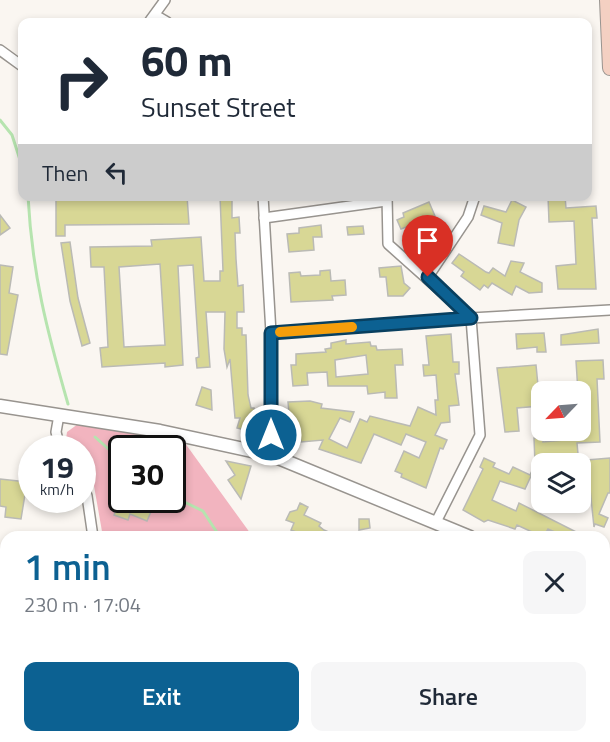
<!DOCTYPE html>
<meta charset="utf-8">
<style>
:root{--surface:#fff;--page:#f6f6f7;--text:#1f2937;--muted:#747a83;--accent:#0c6192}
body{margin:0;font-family:"Titillium Web",sans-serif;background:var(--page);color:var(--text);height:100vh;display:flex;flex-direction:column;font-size:22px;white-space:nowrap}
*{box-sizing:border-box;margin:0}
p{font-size:20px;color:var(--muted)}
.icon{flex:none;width:33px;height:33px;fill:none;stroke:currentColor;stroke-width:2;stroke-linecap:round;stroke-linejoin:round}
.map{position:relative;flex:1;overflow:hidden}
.drawer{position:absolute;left:0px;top:531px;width:610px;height:212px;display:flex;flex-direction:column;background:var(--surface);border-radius:18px 18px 0 0;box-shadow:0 3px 9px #0003}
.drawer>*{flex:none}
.banner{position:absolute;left:18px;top:18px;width:574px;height:183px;border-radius:12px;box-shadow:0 3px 9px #0003;background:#fff;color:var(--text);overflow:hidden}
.needle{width:39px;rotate:245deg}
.fabs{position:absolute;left:531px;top:381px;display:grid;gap:12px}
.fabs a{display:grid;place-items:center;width:60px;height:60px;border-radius:12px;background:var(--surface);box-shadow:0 3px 9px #0003;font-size:30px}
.speed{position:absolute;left:18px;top:435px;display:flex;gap:12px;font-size:30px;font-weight:700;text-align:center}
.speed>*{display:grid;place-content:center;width:78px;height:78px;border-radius:50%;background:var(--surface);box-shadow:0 3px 9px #0003;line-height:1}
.speed small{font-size:15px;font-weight:400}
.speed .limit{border:3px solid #111;border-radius:9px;background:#fff;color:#111}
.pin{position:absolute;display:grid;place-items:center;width:51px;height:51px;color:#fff;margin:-62px -26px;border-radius:50% 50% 50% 0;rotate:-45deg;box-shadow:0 0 6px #0007}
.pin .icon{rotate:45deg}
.me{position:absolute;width:66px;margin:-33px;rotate:0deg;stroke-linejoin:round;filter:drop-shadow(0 0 4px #0008)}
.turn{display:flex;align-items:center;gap:21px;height:126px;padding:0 24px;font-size:27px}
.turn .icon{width:78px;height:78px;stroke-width:2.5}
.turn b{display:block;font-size:42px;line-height:51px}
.then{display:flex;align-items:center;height:57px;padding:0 24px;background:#0003;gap:12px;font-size:22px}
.round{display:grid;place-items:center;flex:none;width:63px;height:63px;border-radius:12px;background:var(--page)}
.summary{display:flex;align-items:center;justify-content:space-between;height:102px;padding:0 24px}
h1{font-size:36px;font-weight:600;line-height:45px;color:var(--accent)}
.action{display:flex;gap:12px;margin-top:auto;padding:12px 24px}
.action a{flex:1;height:69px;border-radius:12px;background:var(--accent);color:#fff;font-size:24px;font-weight:600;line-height:69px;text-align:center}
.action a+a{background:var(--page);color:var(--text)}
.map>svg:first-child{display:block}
</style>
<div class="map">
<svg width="610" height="742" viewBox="0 0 610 742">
<rect width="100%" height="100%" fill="#faf6f1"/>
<!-- green -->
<g fill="#f2b4bf" fill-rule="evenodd">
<path d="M78,424L182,439L253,537H103L94,486L83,466L82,448H70L66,439L67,432ZM122,448H172V500H122Z"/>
<path d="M605,613L610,616V643H605Z"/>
<path d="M91,736H598V742H89Z"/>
</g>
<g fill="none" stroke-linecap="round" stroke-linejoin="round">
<!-- stream -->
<g stroke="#b6e4af" stroke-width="3">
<path d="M0,120L12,135L22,166"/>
<path d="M28,196C32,273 47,331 68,404"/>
<path d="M95,437L122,461"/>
<path d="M172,496L203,511L220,537"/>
<path d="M0,557L6,560"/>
<path d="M347,736L349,742"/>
</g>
</g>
<!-- building -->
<g fill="#d8d795" stroke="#babab5" stroke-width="1.5" fill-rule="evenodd">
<path d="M56,196H187L189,224L65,225V236H56Z"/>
<path d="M220,196H232V218L239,217L240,233H235L236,259L238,286L243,285L244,312H237V328H242V335H246L248,395L251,408H254L255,417H251L249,431L237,428L240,418H235L230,359L227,367L224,349L225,312H206L210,367L197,368L196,358L199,357L193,265L178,266L183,365L165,367V363L102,367L100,348L108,347L104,267H91L90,247L152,246L151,240L201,237L204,281H220V271H223ZM160,264L165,345L124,347L119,267Z"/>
<path d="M548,196H565L566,208L596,206L597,218H592L596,289H558L556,266L576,264L574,221L549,222Z"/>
<path d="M512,200L526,207L519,220L514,246L498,243L502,223L481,215L484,206L506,212Z"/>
<path d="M429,202L435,216L426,219L428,224L419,227L417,223L401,229L397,220L404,217L403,213Z"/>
<path d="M0,215L10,228L0,235Z"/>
<path d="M321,225L322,237H313L314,250L289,252L287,234L299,233V228Z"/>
<path d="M363,226L364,234L348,235L347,227Z"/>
<path d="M70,242L78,298L90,343L82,346L70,301L61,243Z"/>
<path d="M459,254L486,272L489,273L493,268L505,276L511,261L524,263L520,272L542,283V292L529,293L516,286L512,295L492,283L488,288L484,285L480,290L461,276L464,272L452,263Z"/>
<path d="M0,265L13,267L9,293L18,295L7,355L0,354Z"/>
<path d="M401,266L404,283L410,288L403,296H388L386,277H380L379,268Z"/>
<path d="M330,270L331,281L345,280L346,295L332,296L333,300L291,302L289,273L300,272L301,276L320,275V271Z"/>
<path d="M598,329L599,343L561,345V335Z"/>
<path d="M544,333L546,352H537V347L517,349L516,334Z"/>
<path d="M451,334L453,362H459V374H455L459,405L449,406L450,422L441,423L435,435L447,440L443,449L440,448L426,488L401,477L402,474L395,471L404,451L419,458L426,442L406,434L401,445L374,434L361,463L319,449L323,440L301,442L300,435L291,436L288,402L310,401L322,404L321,408L354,412L350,422L340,418L329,439L347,448L360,419L367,422L370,416L410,426L418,407L436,415L435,400H438L436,375L424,376L423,365H429L426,336Z"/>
<path d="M346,340V344L370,342L371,346H376L377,350L402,349L403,365H395L397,398H385V392L368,394L367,386H328L327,372L307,373L308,385L293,386L291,365H296V354L326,352L325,349L331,348V343ZM366,355L368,374L336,377L335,360Z"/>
<path d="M603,360L604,379H597L600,442L577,443L578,454L566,457L565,464H542V481L531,476L525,489L500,481L492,500L516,511L519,503L586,537H566L548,529L543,537L517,525L515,529L488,520L484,522L463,510L483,469L480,467L484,458L495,463L493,467L509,474L513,467L530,475L535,464L534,438H543V442L575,439V430H580V392H578L576,361Z"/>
<path d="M536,365L540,406L517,408L519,431L505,432L497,368Z"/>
<path d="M202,387L211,390L212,410L196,405Z"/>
<path d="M610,458V493H608L599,514L608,518L604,527L595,524L594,527L587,460Z"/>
<path d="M226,461L251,466L241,499L228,480L235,475Z"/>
<path d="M0,479L27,482L21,519L5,517L6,507L0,506Z"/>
<path d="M121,500H135L153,507L147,521L130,514L128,520L114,515Z"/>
<path d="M300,503L308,507L304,515L321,523L319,526L324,530L340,537H309L291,530L294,523L286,520L290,512L297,510Z"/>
<path d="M359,519H369L370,528L359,530Z"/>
</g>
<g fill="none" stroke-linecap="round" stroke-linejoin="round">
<defs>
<g id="minor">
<path d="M155,15L167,22"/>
<path d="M149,22L165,0"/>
<path d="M0,50L22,66"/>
<path d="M263,196L271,333V455"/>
<path d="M387,196L388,244L471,318L480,435L436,522"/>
<path d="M264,218L386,201"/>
<path d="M428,277L468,217L475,196"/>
<path d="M271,333L471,318L610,310"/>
<path d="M59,415L56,432L60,448"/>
<path d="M82,482L87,496L93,537"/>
<path d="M0,601L6,603"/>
<path d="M82,742L84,736"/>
</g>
<path id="tertiary" d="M0,406L160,431L271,455L470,537"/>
<g id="secondary">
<path d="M607,0L610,68"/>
<path d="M604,573L610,561"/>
<path d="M604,602L610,604"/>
</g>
</defs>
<!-- minor casing -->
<use href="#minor" stroke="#98948f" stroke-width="12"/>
<!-- tertiary casing -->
<use href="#tertiary" stroke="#98948f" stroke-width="15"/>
<!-- secondary casing -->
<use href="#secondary" stroke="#98948f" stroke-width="16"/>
<!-- minor -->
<use href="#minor" stroke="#fff" stroke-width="9"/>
<!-- tertiary -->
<use href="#tertiary" stroke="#fff" stroke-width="12"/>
<!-- secondary -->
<use href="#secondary" stroke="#f4d0c2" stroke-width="14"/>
</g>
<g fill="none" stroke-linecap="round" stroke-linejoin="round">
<defs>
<path id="route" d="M271,435V333L471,318L428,277"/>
</defs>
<!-- route casing -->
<use href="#route" stroke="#083f5f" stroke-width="15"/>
<!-- route -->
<use href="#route" stroke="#0c6192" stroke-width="10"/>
<!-- slow -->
<path stroke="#f59e0b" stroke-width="10" d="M280,332L352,327"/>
</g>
</svg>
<div class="fabs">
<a><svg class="needle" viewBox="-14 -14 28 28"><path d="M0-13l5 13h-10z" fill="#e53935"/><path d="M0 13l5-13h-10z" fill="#747a83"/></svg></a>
<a><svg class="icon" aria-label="layers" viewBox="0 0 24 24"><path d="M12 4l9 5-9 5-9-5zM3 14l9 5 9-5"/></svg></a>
</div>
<div class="speed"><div>19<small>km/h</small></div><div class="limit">30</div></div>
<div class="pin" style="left:428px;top:277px;background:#d93025"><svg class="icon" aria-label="arrive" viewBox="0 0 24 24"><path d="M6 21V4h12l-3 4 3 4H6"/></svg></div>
<svg class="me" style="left:271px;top:435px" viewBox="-20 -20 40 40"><circle r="17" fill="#0c6192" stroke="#fff" stroke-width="3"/><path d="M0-11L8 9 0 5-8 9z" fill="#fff"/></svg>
<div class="banner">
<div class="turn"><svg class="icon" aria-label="right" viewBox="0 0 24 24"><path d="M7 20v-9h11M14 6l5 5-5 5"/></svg><div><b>60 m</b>Sunset Street</div></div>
<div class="then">Then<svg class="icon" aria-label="left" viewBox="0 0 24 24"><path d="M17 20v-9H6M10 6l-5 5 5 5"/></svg></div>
</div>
<section class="drawer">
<div class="summary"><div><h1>1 min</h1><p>230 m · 17:04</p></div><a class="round"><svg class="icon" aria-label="close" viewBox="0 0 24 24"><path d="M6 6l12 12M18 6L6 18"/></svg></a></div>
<div class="action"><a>Exit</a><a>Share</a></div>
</section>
</div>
